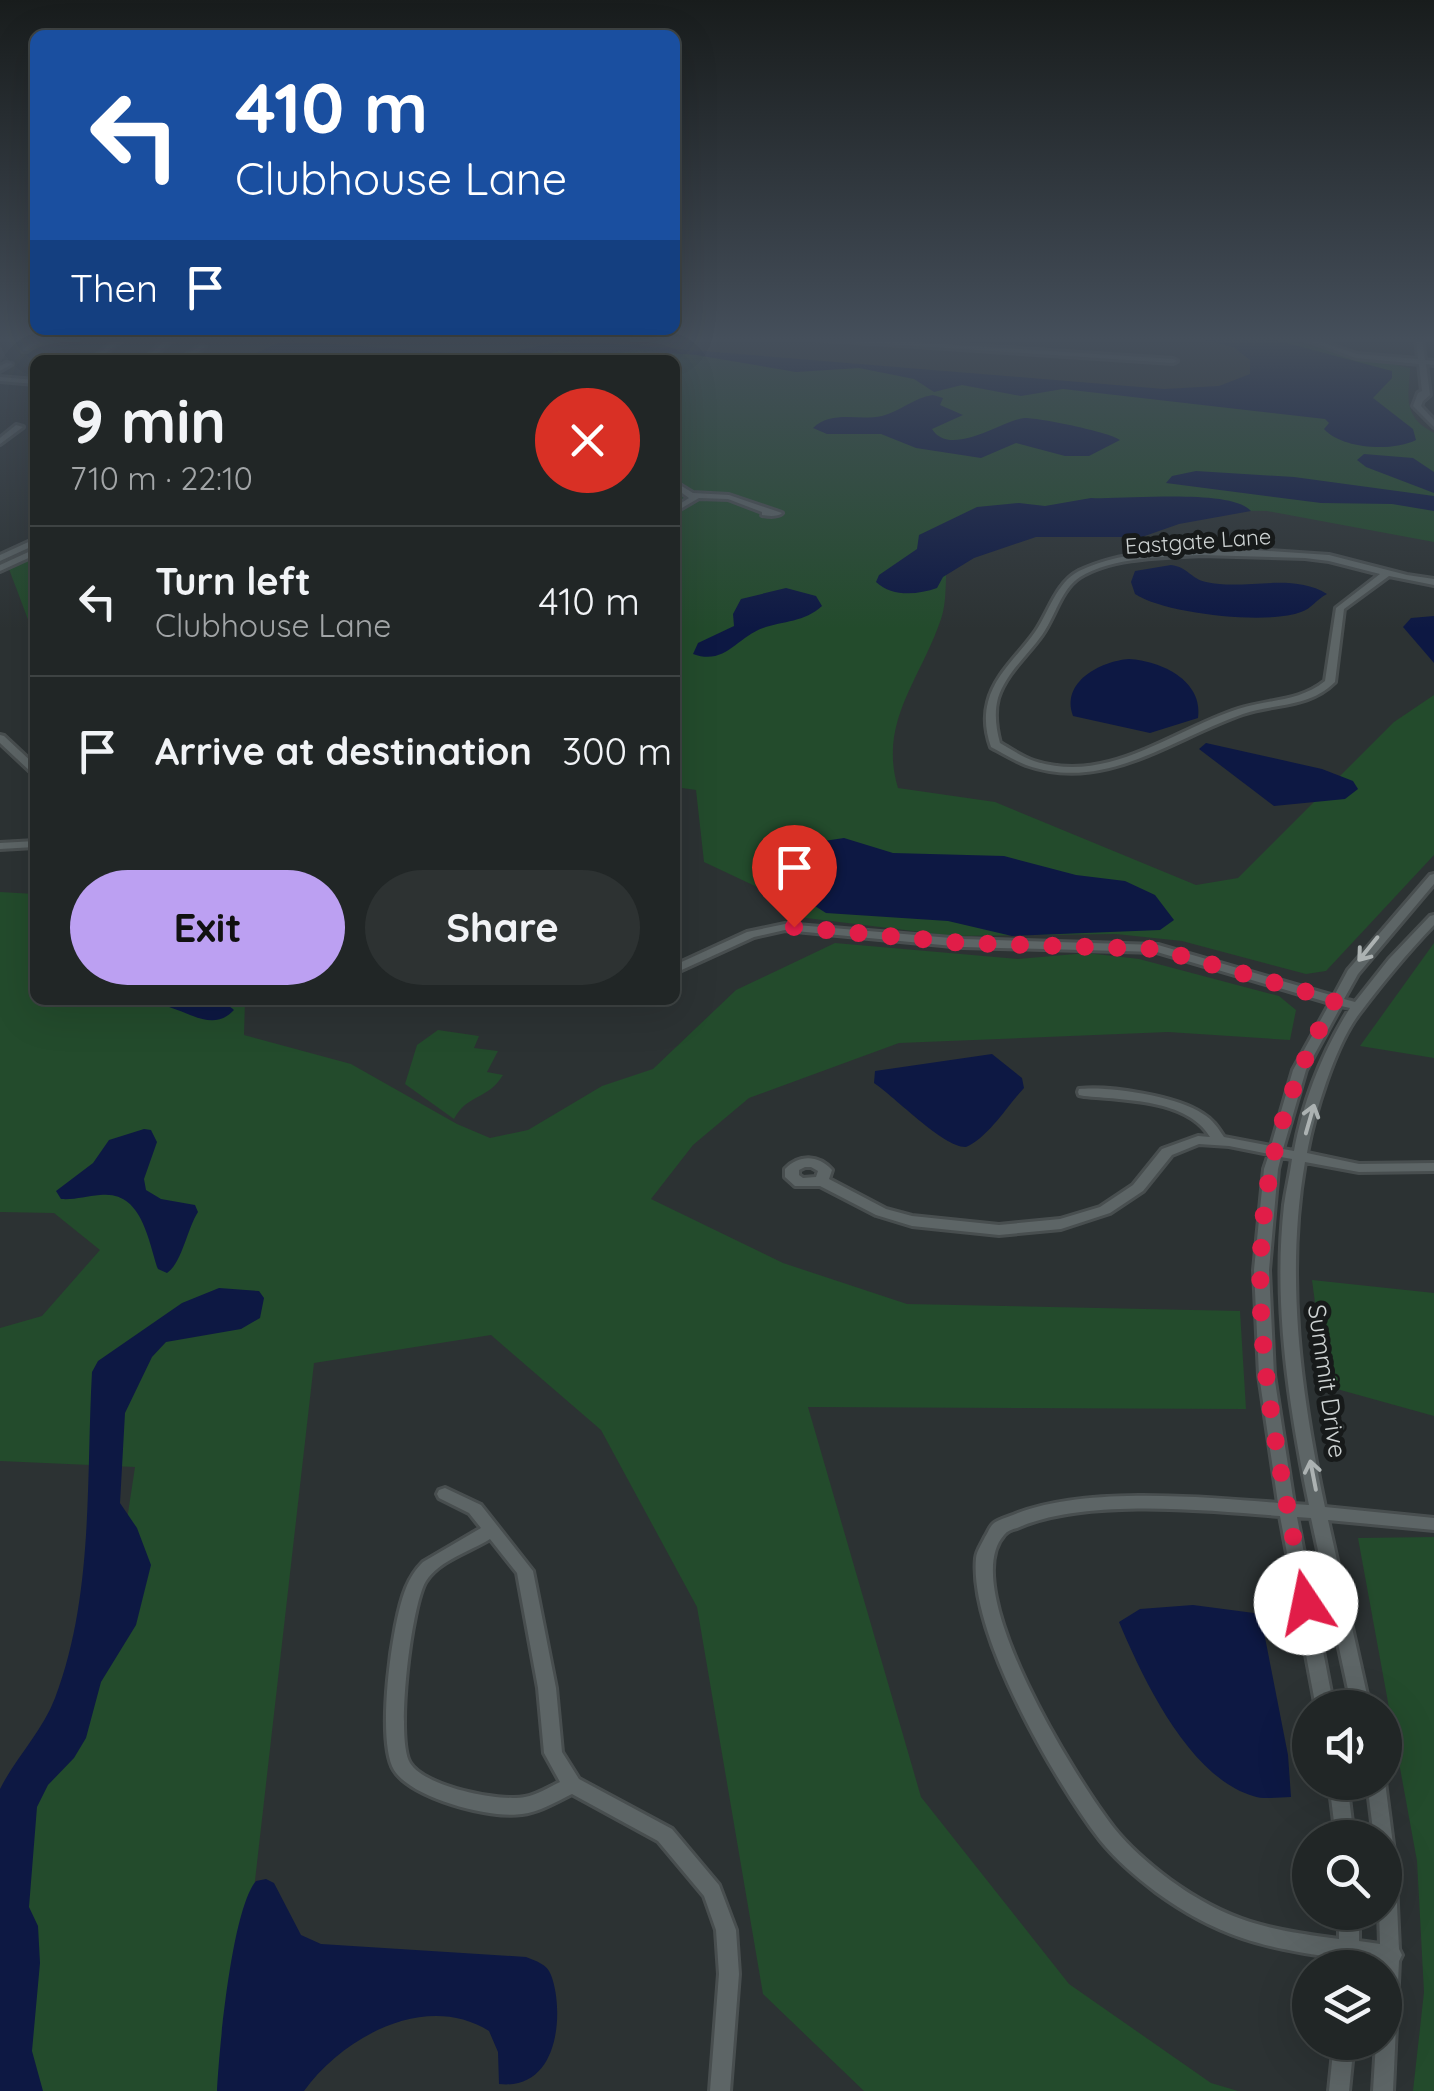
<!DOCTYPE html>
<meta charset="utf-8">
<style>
:root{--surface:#212626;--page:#2d3232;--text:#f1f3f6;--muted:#a2a5a7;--line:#3e4343;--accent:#bca0f2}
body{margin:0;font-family:Quicksand,sans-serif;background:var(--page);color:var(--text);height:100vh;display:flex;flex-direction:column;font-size:38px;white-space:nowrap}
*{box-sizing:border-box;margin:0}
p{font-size:32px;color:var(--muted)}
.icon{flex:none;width:55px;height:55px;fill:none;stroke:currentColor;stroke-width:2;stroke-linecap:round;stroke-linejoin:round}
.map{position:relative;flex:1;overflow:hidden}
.sheet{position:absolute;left:30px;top:355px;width:650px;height:650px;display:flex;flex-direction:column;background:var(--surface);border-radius:15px;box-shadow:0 10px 40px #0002,0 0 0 2px var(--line)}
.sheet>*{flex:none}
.top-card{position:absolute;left:30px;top:30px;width:650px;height:305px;border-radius:15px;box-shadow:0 10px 40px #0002,0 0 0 2px var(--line);background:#1a4fa0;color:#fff;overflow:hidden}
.controls{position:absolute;left:1292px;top:1690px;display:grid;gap:20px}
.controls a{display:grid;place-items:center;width:110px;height:110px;border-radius:50%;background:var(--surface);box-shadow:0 10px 40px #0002,0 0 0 2px var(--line);font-size:50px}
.pin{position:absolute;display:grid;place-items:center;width:85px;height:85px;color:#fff;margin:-102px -42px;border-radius:50% 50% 50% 0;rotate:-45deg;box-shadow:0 0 10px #0007}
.pin .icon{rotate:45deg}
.me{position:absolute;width:110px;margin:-55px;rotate:349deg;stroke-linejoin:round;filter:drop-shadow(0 0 8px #0008)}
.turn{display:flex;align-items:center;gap:35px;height:210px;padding:0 40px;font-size:45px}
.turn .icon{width:130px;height:130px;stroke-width:2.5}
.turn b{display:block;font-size:70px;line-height:85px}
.then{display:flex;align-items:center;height:95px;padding:0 40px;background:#0003;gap:20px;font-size:38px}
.round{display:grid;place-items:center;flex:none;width:105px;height:105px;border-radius:52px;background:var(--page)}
.summary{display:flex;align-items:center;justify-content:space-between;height:170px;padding:0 40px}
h1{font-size:60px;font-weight:700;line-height:75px}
.action{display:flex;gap:20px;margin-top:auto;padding:20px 40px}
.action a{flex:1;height:115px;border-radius:60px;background:var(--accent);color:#111;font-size:40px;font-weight:700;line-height:115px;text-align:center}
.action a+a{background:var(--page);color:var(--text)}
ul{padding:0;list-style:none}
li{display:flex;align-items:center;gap:30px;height:150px;padding:0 40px;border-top:2px solid var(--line)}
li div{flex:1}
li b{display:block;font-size:38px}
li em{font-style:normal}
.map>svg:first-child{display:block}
</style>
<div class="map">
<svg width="1434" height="2091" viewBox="0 0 1434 2091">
<rect width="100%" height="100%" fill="#2c3233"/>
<!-- green -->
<g fill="#234b2c">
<path d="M1269,337L1410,368C1408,399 1403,417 1434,433V542L1267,511L1072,509L947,564C945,581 947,602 941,619C921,679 878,722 898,788L995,802L1196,885L1238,878L1394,722L1434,695V855L1326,971L1306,974L1182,941L1116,934L954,936L798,917L789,902L704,862L696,790L675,787V360H499L592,345L1241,398L1271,383Z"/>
<path d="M35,557V638L9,569Z"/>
<path d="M0,892L35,894V1000H245L244,1035L351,1064L457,1124L490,1138L528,1130L602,1086L653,1069L736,990L835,943L1018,959L1087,953L1139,959L1279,996L1296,1010L1290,1040L1168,1032L899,1043L749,1098L693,1145L651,1199L783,1263L907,1304L1240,1311L1246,1409L808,1407L921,1797L1069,1984L1211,2083L1238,2091H864L763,1994L697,1607L601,1430L491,1335L314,1363L231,2091H38L0,1892L110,1632L135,1467L0,1461V1328L42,1316L100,1250L54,1213L0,1212Z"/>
<path d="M1434,943V1058L1360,1046Z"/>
<path d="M438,1030L479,1036L474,1048L498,1051L487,1072L503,1075C488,1100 467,1094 454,1119L405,1084L417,1045Z"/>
<path d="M1312,1280L1434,1293V1416L1326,1386Z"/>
<path d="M1434,1537V2091H1413L1424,1992L1417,1861L1358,1538Z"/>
</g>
<!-- water -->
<g fill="#0d1843">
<path d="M1192,337H1264L1392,371V378L1373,398L1413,429L1416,440C1392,452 1342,449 1324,429L1329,423L1325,419L1063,389L1021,396L962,385L934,392L914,379L859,368L796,372L696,355L639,351L594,355L560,351L516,360H242L283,340L489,356L568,340L1164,389L1219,386L1250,374V360L1233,347Z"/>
<path d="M933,395L943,398L940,405L963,415L932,429C950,458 1002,421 1024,418C1037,417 1113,433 1120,440L1089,456H1065L1016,443L981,458L916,448L881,434H827L813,428C832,410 857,421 882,416C901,411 913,398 933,395Z"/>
<path d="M1364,454L1413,458L1434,472V493L1366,467L1357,460Z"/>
<path d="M1196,471L1294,477L1434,496V511L1392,504L1321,503L1166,483L1172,476Z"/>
<path d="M1091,498C1124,500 1230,488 1251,511L1179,524L1142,537H1036L974,558L943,577L937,588C917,595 892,597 876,582L879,575L917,549L919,535L977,507L1019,503L1045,506Z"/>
<path d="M1171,565C1188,567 1191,579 1206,582C1245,591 1291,572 1327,594C1317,599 1311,609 1301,612C1268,625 1165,614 1135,594L1131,582L1135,571Z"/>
<path d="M786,588L816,596L822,606C805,622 783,621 763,628C737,637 725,666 693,654L698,643L734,626L733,614L741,599Z"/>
<path d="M1434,616V663L1403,627L1411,618Z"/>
<path d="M1129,659C1161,661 1203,680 1198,718L1150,733L1073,716C1060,682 1101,661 1129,659Z"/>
<path d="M1206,743L1322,769L1353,781L1358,789L1345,799L1274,806L1199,749Z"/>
<path d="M844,838L893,853L1004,856L1076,875L1125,881L1155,895L1174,920L1160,930L1012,936L948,921L826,913L761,872L765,862L804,844Z"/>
<path d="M99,1000C126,1000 218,992 234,1010C213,1033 188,1011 165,1006C144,1001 120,1002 99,1000Z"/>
<path d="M992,1054L1022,1078L1024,1088C1007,1106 989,1137 966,1147C944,1148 895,1097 874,1083L875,1071Z"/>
<path d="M144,1129L151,1130L157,1142L144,1179L146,1190L161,1199L195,1205L198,1212C187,1229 182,1263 167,1273L158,1269C148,1240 142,1190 100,1195C86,1196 75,1200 61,1199L56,1191L93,1163L109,1140Z"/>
<path d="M219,1288L259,1291L264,1298L260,1318L241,1329L166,1342L152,1357L125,1413L120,1503L137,1528L151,1565L136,1625L101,1682L86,1738L74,1758L48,1785L37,1807L29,1907L38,1926L40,1963L32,2051L43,2091H0V1789C16,1757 42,1732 55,1698C94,1596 86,1479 92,1372L98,1361L182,1303Z"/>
<path d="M1193,1605L1254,1613L1262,1622L1288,1755L1291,1797C1279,1797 1264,1800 1253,1796C1189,1777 1143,1679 1119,1622L1140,1609Z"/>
<path d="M266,1879L274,1883L301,1935L321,1944L526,1957C536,1961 547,1964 551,1975C564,2008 561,2091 499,2084L498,2052L489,2031C425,1991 342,2038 304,2091H217C219,2048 232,1909 256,1881Z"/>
</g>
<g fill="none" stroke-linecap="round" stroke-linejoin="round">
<defs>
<g id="street">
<path d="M40,337H47L27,351H23V349Z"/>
<path d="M119,337H126L97,360H90Z"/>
<path d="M169,337H176L150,360H143Z"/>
<path d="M807,337H836L1173,359L1177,361L1173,363L810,339Z"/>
<path d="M1298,337H1307L1357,354L1418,359L1416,337H1422L1425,360L1434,361V365L1426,364L1430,395L1423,401L1421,406L1434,420V427L1413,406L1418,393L1422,391L1419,364L1356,358Z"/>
<path d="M200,346L205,347L186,360H178Z"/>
<path d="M6,363L12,364L0,371V366Z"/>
<path d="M0,377L35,380V384L0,381Z"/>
<path d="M16,425L23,427L0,444V438Z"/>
<path d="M675,482L693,493L729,495L782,513C778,517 768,516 762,515V512L728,499L699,498L675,512V507L689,498L675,488Z"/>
<path d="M35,539V545L0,561V555Z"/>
<path d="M35,549V555L0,571V565Z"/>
<path d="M1239,549L1329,555L1407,575L1434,579V585L1389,576L1344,609L1335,682C1309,708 1275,703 1243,714C1171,739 1105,793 1026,765C1014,760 1002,753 991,747C986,733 984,717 988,702C995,674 1019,655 1035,632C1049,612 1056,583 1079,571C1127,548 1187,550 1239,549ZM1201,555L1305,558L1329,561L1380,574L1336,608L1325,681C1299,702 1269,699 1238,709C1171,731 1108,785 1034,761C1022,757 1011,749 1000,743C996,728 994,713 998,698C1006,673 1028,655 1042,635C1055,617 1061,589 1080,577C1112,557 1164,557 1201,555Z"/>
<path d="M0,735L4,736L35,765V773L31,772L0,743Z"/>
<path d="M35,841V847L0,849V843Z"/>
<path d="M1434,874V884L1358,974L1344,999L1355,1002L1389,959L1430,916L1434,915V925C1407,953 1381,985 1359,1014C1335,1045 1314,1115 1307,1153L1359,1164L1434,1163V1171L1359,1172L1305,1162C1285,1277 1301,1393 1325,1507L1434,1518V1530L1328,1520L1370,1708H1352L1311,1518L1297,1517L1334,1708H1316L1280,1516C1206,1510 1084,1498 1017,1528C1012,1529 1007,1531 1004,1535C956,1588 1077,1781 1114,1828C1130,1848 1149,1864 1170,1880C1228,1922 1269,1930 1339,1939V1912H1359V1941L1380,1944L1379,1912H1385V1838H1374L1367,1782H1385L1395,1860L1399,1949L1402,1955L1399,1961L1393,2091H1373L1376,2042H1385V1968H1380V1963L1359,1960V1968H1339V1958C1266,1949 1216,1936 1156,1892C1135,1876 1116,1860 1100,1840C1054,1780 969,1634 976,1558C977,1550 982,1544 985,1537C988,1533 989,1528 993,1524C997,1520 1008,1517 1013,1515C1082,1486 1203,1497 1278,1503L1259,1375L1254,1270L1264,1169L1269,1154L1229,1146L1199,1144L1172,1155L1143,1191L1110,1213L1061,1229L999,1235L912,1226L876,1215L820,1186H795L785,1177V1169C799,1154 819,1155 832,1170L829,1179L886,1209L912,1216L999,1225L1060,1219L1100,1207L1133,1185L1162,1149L1198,1136L1210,1137C1188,1099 1123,1100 1084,1096L1079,1095L1078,1092L1079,1089C1110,1086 1177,1096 1203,1114C1213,1120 1218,1128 1224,1137L1271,1146L1293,1070L1330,1003L1157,952L963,947L785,930L754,937L675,973V965L747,932L785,924L963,939L1158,945L1334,996L1348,970L1430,875ZM1341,1006L1350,1008C1323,1051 1303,1101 1294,1151L1283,1149L1306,1070ZM1281,1157L1292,1159C1290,1174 1286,1190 1284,1205C1273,1305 1289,1407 1309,1505L1294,1504L1274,1375L1269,1270L1278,1169ZM805,1167H811L818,1171L816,1177L803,1178L799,1175V1170Z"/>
<path d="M445,1488L481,1505L533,1571L556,1688L562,1752L579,1779L672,1829L719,1885L736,1930L739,1974L730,2091H710L719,1974L716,1930L704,1896L658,1841L572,1794C556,1802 539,1812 522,1814C490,1819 411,1798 394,1770C376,1740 392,1621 406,1588C410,1578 415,1570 423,1562L481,1528L469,1513L439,1498L437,1494L439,1490ZM490,1539L517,1573L538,1688L544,1753L560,1782C549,1787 537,1795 525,1797C499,1802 425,1787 410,1763C395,1740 411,1605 426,1581C440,1560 469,1552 490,1539Z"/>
<path d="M1329,1782H1347L1354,1838H1336Z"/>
<path d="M1334,2042H1354L1349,2091H1329Z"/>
</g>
</defs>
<!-- street casing -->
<use href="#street" stroke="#484e4f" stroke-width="6"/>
<!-- street -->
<use href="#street" fill="#5d6566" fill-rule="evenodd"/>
</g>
<!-- one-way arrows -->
<defs><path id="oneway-shaft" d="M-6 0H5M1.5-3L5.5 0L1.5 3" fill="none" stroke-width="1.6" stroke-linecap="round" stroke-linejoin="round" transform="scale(2.5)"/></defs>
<g stroke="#acb2b2">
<use href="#oneway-shaft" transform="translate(1368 949) rotate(129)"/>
<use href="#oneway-shaft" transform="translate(1310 1119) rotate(-74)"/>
<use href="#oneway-shaft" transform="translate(1313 1475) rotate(-101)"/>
</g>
<!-- sky -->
<linearGradient id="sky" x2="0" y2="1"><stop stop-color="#181c1c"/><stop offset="0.54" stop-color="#454f5b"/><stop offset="1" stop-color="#454f5b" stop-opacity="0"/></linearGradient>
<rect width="1434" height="629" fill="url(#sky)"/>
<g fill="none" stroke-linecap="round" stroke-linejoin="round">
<!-- route -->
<path stroke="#e11d48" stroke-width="18" stroke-dasharray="0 32.4" d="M794,927L963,943L1158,949L1335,1000C1217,1207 1264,1383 1306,1603"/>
</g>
<g text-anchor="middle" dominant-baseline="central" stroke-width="10" stroke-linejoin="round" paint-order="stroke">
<!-- far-street labels -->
<g font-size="22" fill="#ced3d3" stroke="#171a1a">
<text transform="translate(1198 541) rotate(-4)">Eastgate Lane</text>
</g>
<!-- street labels -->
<g font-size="25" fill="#ced3d3" stroke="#171a1a">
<text transform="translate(1328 1381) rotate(82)">Summit Drive</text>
</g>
</g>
</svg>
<div class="controls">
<a><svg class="icon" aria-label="sound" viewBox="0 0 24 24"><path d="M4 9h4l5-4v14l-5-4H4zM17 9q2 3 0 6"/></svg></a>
<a><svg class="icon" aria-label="search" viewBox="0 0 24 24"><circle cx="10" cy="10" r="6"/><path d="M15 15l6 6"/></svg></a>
<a><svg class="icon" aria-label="layers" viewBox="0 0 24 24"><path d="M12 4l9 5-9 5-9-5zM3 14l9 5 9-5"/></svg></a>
</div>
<div class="pin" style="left:794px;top:927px;background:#d93025"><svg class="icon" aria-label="arrive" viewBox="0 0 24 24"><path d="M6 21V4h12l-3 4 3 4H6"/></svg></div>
<svg class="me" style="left:1306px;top:1603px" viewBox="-20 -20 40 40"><circle r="19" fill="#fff"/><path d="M0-13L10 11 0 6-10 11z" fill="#e11d48"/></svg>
<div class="top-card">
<div class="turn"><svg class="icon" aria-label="left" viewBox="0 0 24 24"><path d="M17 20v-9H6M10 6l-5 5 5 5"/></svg><div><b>410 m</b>Clubhouse Lane</div></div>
<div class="then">Then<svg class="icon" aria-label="arrive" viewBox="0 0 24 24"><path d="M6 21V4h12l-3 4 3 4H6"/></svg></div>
</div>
<section class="sheet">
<div class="summary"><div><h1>9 min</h1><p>710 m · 22:10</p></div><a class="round" style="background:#d93025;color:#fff"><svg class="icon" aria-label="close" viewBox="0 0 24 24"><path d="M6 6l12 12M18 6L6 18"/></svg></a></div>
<ul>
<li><svg class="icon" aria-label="left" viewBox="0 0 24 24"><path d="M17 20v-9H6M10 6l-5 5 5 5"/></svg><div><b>Turn left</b><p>Clubhouse Lane</p></div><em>410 m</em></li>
<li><svg class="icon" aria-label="arrive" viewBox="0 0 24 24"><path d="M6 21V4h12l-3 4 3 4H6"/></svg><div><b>Arrive at destination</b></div><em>300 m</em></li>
</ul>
<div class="action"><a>Exit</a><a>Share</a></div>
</section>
</div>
